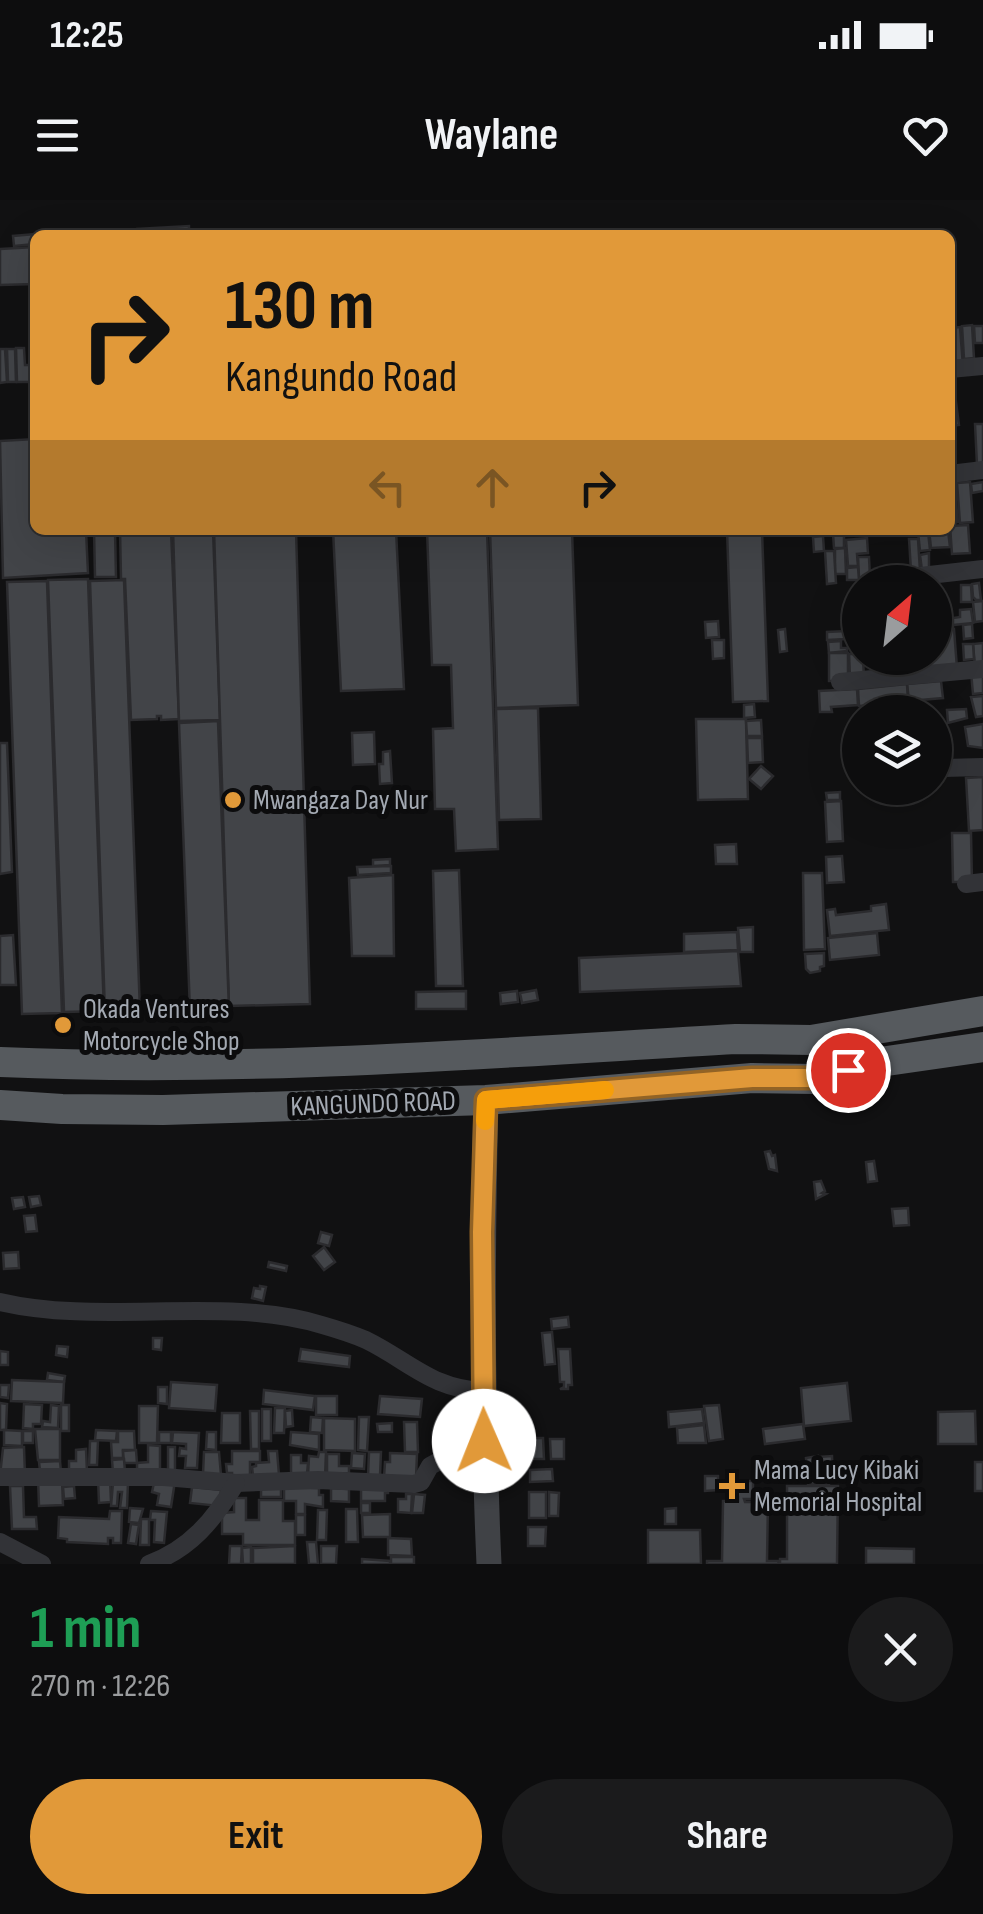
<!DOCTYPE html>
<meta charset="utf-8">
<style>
:root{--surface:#0d0d0e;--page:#1b1b1c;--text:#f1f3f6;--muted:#9a9c9e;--line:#2d2d2e;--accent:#e19939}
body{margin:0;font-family:"Sofia Sans Condensed",sans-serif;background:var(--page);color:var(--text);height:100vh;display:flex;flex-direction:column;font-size:38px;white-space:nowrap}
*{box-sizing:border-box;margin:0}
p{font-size:32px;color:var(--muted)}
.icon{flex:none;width:55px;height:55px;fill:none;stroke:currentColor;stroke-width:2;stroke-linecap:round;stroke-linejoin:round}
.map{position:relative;height:1364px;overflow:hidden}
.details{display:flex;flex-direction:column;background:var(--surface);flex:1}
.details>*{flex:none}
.hud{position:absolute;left:30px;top:30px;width:925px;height:305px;border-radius:15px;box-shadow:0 10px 40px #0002,0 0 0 2px var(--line);background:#e19939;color:#111;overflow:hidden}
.needle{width:65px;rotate:28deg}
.controls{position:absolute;left:842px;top:365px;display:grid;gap:20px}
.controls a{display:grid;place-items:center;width:110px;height:110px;border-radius:50%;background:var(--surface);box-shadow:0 10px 40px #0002,0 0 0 2px var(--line);font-size:50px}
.pin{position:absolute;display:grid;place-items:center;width:85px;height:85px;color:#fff;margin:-42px;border:5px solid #fff;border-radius:50%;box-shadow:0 2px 10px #0007}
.me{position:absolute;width:110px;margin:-55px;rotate:359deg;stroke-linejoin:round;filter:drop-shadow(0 0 8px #0008)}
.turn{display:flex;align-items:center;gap:35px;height:210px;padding:0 30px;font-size:45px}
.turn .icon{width:130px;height:130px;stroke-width:2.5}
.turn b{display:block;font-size:70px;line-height:85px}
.lanes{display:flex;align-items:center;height:95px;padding:0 30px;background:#0003;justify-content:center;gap:50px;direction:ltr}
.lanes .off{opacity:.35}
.round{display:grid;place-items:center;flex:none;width:105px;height:105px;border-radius:52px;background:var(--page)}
.headline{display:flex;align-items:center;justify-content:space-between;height:170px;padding:0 30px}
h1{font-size:60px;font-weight:700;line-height:75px;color:#1e9e55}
.button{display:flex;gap:20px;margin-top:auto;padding:20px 30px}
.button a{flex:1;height:115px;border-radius:60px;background:var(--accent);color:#111;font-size:40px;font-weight:700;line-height:115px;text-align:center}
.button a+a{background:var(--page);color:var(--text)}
.status{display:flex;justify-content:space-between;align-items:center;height:70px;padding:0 50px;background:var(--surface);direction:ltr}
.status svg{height:28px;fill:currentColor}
header{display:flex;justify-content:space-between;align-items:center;height:130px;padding:0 30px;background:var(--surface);font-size:45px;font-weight:700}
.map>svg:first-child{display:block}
</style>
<div class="status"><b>12:25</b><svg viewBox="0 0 49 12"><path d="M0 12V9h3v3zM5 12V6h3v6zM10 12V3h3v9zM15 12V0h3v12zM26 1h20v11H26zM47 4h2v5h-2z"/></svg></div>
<header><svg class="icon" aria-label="menu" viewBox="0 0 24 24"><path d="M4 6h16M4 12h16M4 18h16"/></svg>Waylane<svg class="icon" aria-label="heart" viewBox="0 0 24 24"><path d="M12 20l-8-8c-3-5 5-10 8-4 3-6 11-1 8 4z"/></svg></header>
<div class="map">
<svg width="983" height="1364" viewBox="0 0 983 1364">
<rect width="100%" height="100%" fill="#111112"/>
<!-- building -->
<g fill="#424448" stroke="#2b2b2e" stroke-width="2.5">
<path d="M189,26V35H137V29Z"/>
<path d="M35,34V44L14,46L13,36Z"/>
<path d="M35,47V84L0,85V49Z"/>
<path d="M972,125L974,158L964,159L962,126Z"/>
<path d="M974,126H983V143H975Z"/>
<path d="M960,127L963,166L950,167V128Z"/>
<path d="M16,148H24L25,165H33L34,182H17Z"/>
<path d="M0,149H5L7,182L0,183Z"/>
<path d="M7,149H15L16,182H8Z"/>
<path d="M954,187L959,225L950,226V188Z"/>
<path d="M975,224H983V265H977Z"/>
<path d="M35,239V330H86L88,373L3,378L0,241Z"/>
<path d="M956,280L957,300L950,301V281Z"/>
<path d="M970,282L973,322L960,323L957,283Z"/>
<path d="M983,282V291L972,293L971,284Z"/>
<path d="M950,302H956L958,322L950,323Z"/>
<path d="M968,325L970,353L952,354L950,326Z"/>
<path d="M94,330H115L116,377H95Z"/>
<path d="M120,330H171L179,519L161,520V516H157V519L131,520L125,379H121Z"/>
<path d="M173,330H213L220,520L179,521Z"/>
<path d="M214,330H296L310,804L229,806Z"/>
<path d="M333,330H396L404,489L341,491Z"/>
<path d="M427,330H487L498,649L456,651L454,609H435L433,529L453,528L451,465H432Z"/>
<path d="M490,330H572L578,505L496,508Z"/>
<path d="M727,330H762L768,501L733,502Z"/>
<path d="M929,330H948L950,347L931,348Z"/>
<path d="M928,331L930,350L920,351L918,332Z"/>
<path d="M833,334H844V348H834Z"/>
<path d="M823,336L824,351L814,352L813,337Z"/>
<path d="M867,338L868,353L857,354L858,366H848L846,340Z"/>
<path d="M909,339H918L920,371H911Z"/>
<path d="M845,348L846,374H835V349Z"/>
<path d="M825,351H834L836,383L827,384Z"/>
<path d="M929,353V370L922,371L920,355Z"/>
<path d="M858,357H869L870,378H859Z"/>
<path d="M858,367L859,380H847V368Z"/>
<path d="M88,379L104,811L64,812L48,380Z"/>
<path d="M124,380L140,811L105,813L90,381Z"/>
<path d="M47,381L62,813L22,814L7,382Z"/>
<path d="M979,383L981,400H976L973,397L972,384Z"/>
<path d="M961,385H971L972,402H961Z"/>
<path d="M983,401V421L975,422L973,402Z"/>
<path d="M971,409L973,423L953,425V418L960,417V410Z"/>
<path d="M952,416L953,427L935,428V418Z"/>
<path d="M718,421L719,437L706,438L705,422Z"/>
<path d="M972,424L973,438L964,439L963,425Z"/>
<path d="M785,429L787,451L780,452L778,430Z"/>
<path d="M954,429L957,468L916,471L915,458H935V430Z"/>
<path d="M846,431V439L827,440V432Z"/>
<path d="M712,440H724V458L713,459Z"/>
<path d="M841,441V448H847V451L829,453L828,442Z"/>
<path d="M983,443V466L975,467L973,444Z"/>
<path d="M963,444H973L974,459L964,460Z"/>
<rect x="829" y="453" width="19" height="28"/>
<path d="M849,454H860L863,458L864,478H850Z"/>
<path d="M983,471V493L973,494L971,472Z"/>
<path d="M941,481L943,498L909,501L907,484Z"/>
<path d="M907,484L908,502L859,506L858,489Z"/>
<path d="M857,489L858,505L831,507L832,512H820L819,491Z"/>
<path d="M983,496V516L976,517L971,497Z"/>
<path d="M754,504L755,517L744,518V505Z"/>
<path d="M538,508L541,619L499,620L496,509Z"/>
<path d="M966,509L967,518L948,523L947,510Z"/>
<path d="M696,519H746L748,599L698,600Z"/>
<path d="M761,520L762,536H747L746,521Z"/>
<path d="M218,521L229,809L190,811L179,523Z"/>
<path d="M983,524V548L968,546L965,527Z"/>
<path d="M374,532L375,564L353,565L352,533Z"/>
<path d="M747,538H762L763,562L748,563Z"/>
<path d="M0,543H7L12,672L0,674Z"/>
<path d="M390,551L392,583L380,584L379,564H383V552Z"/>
<path d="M761,566L773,576L761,589L749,579Z"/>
<path d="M983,577V630L969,631L966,578Z"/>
<path d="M840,592V600H827L826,593Z"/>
<path d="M841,601L843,641L827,642L825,602Z"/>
<path d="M952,633H971L972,682H953Z"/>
<path d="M736,644L737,664H716L715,645Z"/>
<path d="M842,656L844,682L827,683L826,657Z"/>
<path d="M390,659V665L373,666V660Z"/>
<path d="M391,666V673L358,675L357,667Z"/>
<path d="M459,670L463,786H436L433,671Z"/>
<path d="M803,673H822L825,749L804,750Z"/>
<path d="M393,675L394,756H352L349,678Z"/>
<path d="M886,704L889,730L830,736L827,710L835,709L836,715L871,711V706Z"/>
<path d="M753,727V752H740L738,728Z"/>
<path d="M737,732L738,750L684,752V734Z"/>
<path d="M877,733L879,755L830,760L828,738Z"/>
<path d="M13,735L16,785H0V736Z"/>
<path d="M738,751L741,786L580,792L579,758Z"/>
<path d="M824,753V766L820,767V771L810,773L806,769L805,754Z"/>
<path d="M536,790L538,800L522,803L520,793Z"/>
<path d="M466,791V809H416V792Z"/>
<path d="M517,791L518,802L501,804L500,793Z"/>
<path d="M770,951L772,956L775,955L777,971L769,969L765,952Z"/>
<path d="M874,961L877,981L868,982L866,962Z"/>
<path d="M821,981L825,991L822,993L826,994L816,999L814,982Z"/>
<path d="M39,996L41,1005L31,1007L29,997Z"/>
<path d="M23,997L25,1007L14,1009L12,998Z"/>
<path d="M908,1008L909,1025L894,1026L892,1009Z"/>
<path d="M35,1015L37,1031L26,1032L24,1016Z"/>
<path d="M321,1032L332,1035L329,1046L318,1043Z"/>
<path d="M324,1047L335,1062L324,1070L313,1056Z"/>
<path d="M18,1052L19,1068L4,1069L3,1053Z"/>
<path d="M269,1062L287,1066L286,1071L268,1067Z"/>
<path d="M260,1086L266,1087L263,1101L252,1098L254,1088L260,1089Z"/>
<path d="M568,1117L569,1127L552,1129L551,1119Z"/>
<path d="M552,1132L555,1164L545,1165L542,1133Z"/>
<path d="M153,1138H162L161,1150L153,1149Z"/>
<path d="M57,1146L68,1147L67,1157L56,1155Z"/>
<path d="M301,1149L350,1156L349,1167L299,1161Z"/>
<path d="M558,1149H570L572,1185H568V1189H560L564,1187V1182H560Z"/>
<path d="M0,1151L8,1152V1165H0Z"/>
<path d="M48,1173L65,1176L64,1182L47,1180Z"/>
<path d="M12,1180L64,1182L63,1203L11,1201Z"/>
<path d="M171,1182L217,1185L215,1211L169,1208Z"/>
<path d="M847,1183L851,1221L804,1226L801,1188Z"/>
<path d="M0,1185H9L8,1198L0,1197Z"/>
<path d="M158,1187H167V1204L158,1203Z"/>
<path d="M264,1190L315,1196L313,1210L263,1204Z"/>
<rect x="316" y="1196" width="21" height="19"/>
<path d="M380,1196L422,1199L420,1217L378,1214Z"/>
<path d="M0,1203L7,1204L6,1230H0Z"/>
<path d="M24,1204L42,1205L41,1224H33V1229L23,1228Z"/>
<path d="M51,1205L59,1206L58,1228L42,1227L43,1221L50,1222Z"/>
<rect x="61" y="1205" width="8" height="26"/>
<path d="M719,1205L723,1239L709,1241L704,1206Z"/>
<path d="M139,1206H158L157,1243H139Z"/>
<path d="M275,1208H285L284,1233H274Z"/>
<rect x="262" y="1209" width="9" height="32"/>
<path d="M702,1209L704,1223L669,1227L668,1212Z"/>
<path d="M292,1210L293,1226L286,1227L285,1211Z"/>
<path d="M250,1211H259V1249H251Z"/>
<path d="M975,1211L976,1244H938V1212Z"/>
<path d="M222,1213H240V1243H221Z"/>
<path d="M311,1217L323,1218L322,1233L310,1232Z"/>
<path d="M359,1217H369L367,1251L358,1250Z"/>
<path d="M324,1218L355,1219V1251L324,1250Z"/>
<path d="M404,1222H417L418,1252H405Z"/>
<path d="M392,1223V1232H378L377,1224Z"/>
<path d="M803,1224L805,1239L765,1244L763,1229Z"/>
<path d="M704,1225L706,1243H678L677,1228Z"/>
<path d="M35,1229H60V1260H38Z"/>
<path d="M4,1230L22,1231V1246L4,1245Z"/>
<path d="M96,1230L117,1231L116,1241L95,1240Z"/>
<rect x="23" y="1231" width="10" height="12"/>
<path d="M118,1231H134L135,1250H123V1258H112L111,1242H118Z"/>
<rect x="159" y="1232" width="12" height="11"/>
<path d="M173,1232L199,1233L197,1268H185L186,1256H179L180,1248L186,1249V1244L172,1243Z"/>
<path d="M207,1232H216V1250L206,1249Z"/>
<path d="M291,1232L319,1234V1250L290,1245Z"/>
<path d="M529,1238H543L544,1259H529Z"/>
<path d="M550,1239H564V1259H551Z"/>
<path d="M90,1241H98L97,1265H89Z"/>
<path d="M148,1245L160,1246V1275L137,1271V1263L148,1262Z"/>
<path d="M24,1247L25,1275H0L3,1248Z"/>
<rect x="168" y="1247" width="7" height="26"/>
<path d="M86,1249L87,1272H69V1261H76V1250Z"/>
<path d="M136,1250L137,1263H124L123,1251Z"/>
<path d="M232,1251H260V1262H250V1277H232V1273H227L226,1264H232Z"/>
<path d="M268,1251H277L279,1275L253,1276L252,1267L256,1266V1263L269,1262Z"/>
<path d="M204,1252H219L221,1275L203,1274Z"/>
<path d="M319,1252H326L325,1277L308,1276L309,1256L318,1257Z"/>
<path d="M369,1252H381L380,1276H368Z"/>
<path d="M352,1253L365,1254L364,1269L351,1268Z"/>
<path d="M390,1253L417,1254L416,1278L384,1277L385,1262H390Z"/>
<path d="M327,1254H339V1266H349V1273L327,1276Z"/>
<path d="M291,1255H301V1263H308L307,1274L291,1273Z"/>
<path d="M818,1256L820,1277L808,1278L806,1258Z"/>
<path d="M832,1256L833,1277H820L819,1257Z"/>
<path d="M124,1259L125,1272L113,1273L112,1260Z"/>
<path d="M60,1261L61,1272L40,1271L39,1262Z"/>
<rect x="975" y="1262" width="8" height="29"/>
<path d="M552,1269L553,1281L530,1282V1270Z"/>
<path d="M705,1276H718V1290L705,1291Z"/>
<path d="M110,1278L111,1302L99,1303L98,1279Z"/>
<path d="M155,1278L175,1281L171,1307L157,1305L159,1294L152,1292Z"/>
<path d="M38,1279H62L63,1305L39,1306Z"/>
<rect x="808" y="1279" width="21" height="5"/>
<path d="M734,1281H753V1299H744L745,1302H768L767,1361H779L778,1364H707V1361H722L723,1301H738V1297H734Z"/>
<path d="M113,1283H128L127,1308H120L122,1292H118L117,1306H111Z"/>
<path d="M10,1286H23L24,1317H36L37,1329H12Z"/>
<path d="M74,1286L75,1298L64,1299L63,1287Z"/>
<path d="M787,1286H838L837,1364H780V1359H787Z"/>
<path d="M192,1287L221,1290L219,1306L190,1303Z"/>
<path d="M284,1287L319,1288V1295H323V1307L305,1304V1314H296V1301H284Z"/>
<rect x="261" y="1288" width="20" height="9"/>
<path d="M331,1288L349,1289V1302L331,1301Z"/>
<path d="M361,1289H388V1293H385V1301H361Z"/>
<rect x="529" y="1292" width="17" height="26"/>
<path d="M549,1292L559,1293L558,1316H549Z"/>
<path d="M406,1294H412L411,1313L398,1312V1299H406Z"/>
<path d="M414,1294L425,1295L423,1313H412Z"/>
<path d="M234,1298H246V1320H259V1300H283V1321H295V1345H243V1334H222V1313L234,1312Z"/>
<rect x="361" y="1303" width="9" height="10"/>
<path d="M130,1308L143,1309L139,1323L129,1322Z"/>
<path d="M676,1308V1324H665V1309Z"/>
<path d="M346,1309H357L358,1342H346Z"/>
<path d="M318,1310H327L326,1340H317Z"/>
<path d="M110,1311H122L121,1343H113V1338H108V1344L67,1342V1339L58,1338L59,1317L109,1319Z"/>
<path d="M151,1311L167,1312L164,1343L154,1342L155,1320H150Z"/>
<path d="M390,1314V1337H363L362,1315Z"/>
<rect x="296" y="1315" width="9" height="20"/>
<path d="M141,1319H149V1345H140Z"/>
<path d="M131,1324L139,1325L136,1344L128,1343Z"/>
<path d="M528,1327H546L545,1346H528Z"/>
<path d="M648,1330H700L701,1364H648Z"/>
<path d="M388,1338L411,1339L412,1356L388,1355Z"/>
<path d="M307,1342H316L318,1364H309Z"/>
<path d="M230,1346H242L241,1364H229Z"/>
<path d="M295,1346V1364H253V1348Z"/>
<path d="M321,1346H337L336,1364H321Z"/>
<path d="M251,1347V1364H243L242,1348Z"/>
<path d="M866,1348L914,1349V1364H866Z"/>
<rect x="391" y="1357" width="23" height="7"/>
<path d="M362,1359L390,1361V1364H362Z"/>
</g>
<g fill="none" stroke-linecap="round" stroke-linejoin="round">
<!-- minor -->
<g stroke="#323337" stroke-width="18">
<path d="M950,169L983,166"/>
<path d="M950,274L983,270"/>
<path d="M867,382L983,369"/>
<path d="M840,482L983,469"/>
<path d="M943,568L983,567"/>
<path d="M966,684L983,682"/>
<path d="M0,1102C102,1126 224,1095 322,1125C336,1129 352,1134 366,1140C409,1161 433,1190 484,1191"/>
<path d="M0,1277H164L236,1283L318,1280L414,1284L421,1282L430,1266L441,1260L484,1261"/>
<path d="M0,1342L42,1364"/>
<path d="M149,1364C190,1349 214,1320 236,1283"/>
</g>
<!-- secondary -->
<path stroke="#404246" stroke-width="25" d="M486,900C482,1055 482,1209 489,1364"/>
<!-- trunk -->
<g stroke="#565a5e" stroke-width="30">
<path d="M0,862C245,873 492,853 736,839L811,840L983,811"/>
<path d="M0,905L62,909L163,910L486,900L752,878L815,879L880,862L983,847"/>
</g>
</g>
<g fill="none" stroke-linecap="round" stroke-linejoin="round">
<defs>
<path id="route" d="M484,1241L482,1032L486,900L752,878H815L848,870"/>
</defs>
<!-- route casing -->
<use href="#route" stroke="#926325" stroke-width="25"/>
<!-- route -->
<use href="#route" stroke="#e19939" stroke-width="18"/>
<!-- slow -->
<path stroke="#f59e0b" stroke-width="18" d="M485,921L486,900L605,890"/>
</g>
<!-- markers -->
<g fill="#e19939" stroke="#0c0c0d" stroke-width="4">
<circle cx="233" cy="600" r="10"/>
<circle cx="63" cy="825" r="10"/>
<path d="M727 1271h10v10h10v10h-10v10h-10v-10h-10v-10h10z"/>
</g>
<g text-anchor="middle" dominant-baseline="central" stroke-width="10" stroke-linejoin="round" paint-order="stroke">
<!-- poi labels -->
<g font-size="28" fill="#a3a9b2" stroke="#0c0c0d" text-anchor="start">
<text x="253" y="600">Mwangaza Day Nur</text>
<text x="83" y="809">Okada Ventures<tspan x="83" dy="32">Motorcycle Shop</tspan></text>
<text x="754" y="1270">Mama Lucy Kibaki<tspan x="754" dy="32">Memorial Hospital</tspan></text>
</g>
<!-- street labels -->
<g font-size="28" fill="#a3a9b2" stroke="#0c0c0d">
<text transform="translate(373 904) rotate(-2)">KANGUNDO ROAD</text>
</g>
</g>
</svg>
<div class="controls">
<a><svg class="needle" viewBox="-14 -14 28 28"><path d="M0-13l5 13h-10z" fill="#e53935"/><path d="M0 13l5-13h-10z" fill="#9a9c9e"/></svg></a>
<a><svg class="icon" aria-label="layers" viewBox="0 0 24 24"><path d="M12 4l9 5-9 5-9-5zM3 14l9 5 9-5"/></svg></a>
</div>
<div class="pin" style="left:848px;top:870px;background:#d93025"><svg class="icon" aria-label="arrive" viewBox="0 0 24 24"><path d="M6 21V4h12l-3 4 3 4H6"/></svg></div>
<svg class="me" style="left:484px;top:1241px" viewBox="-20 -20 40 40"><circle r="19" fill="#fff"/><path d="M0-13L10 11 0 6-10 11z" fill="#e19939"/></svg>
<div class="hud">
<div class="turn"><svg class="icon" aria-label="right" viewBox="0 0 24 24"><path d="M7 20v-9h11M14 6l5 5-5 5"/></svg><div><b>130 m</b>Kangundo Road</div></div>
<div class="lanes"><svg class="icon off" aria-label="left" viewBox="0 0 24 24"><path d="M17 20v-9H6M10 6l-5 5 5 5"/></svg><svg class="icon off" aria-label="ahead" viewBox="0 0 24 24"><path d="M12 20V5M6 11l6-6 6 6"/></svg><svg class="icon" aria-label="right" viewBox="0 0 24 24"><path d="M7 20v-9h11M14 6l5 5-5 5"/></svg></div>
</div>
</div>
<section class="details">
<div class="headline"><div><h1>1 min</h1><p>270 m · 12:26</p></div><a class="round"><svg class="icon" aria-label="close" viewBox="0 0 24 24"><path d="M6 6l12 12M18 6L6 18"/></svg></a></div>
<div class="button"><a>Exit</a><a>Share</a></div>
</section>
